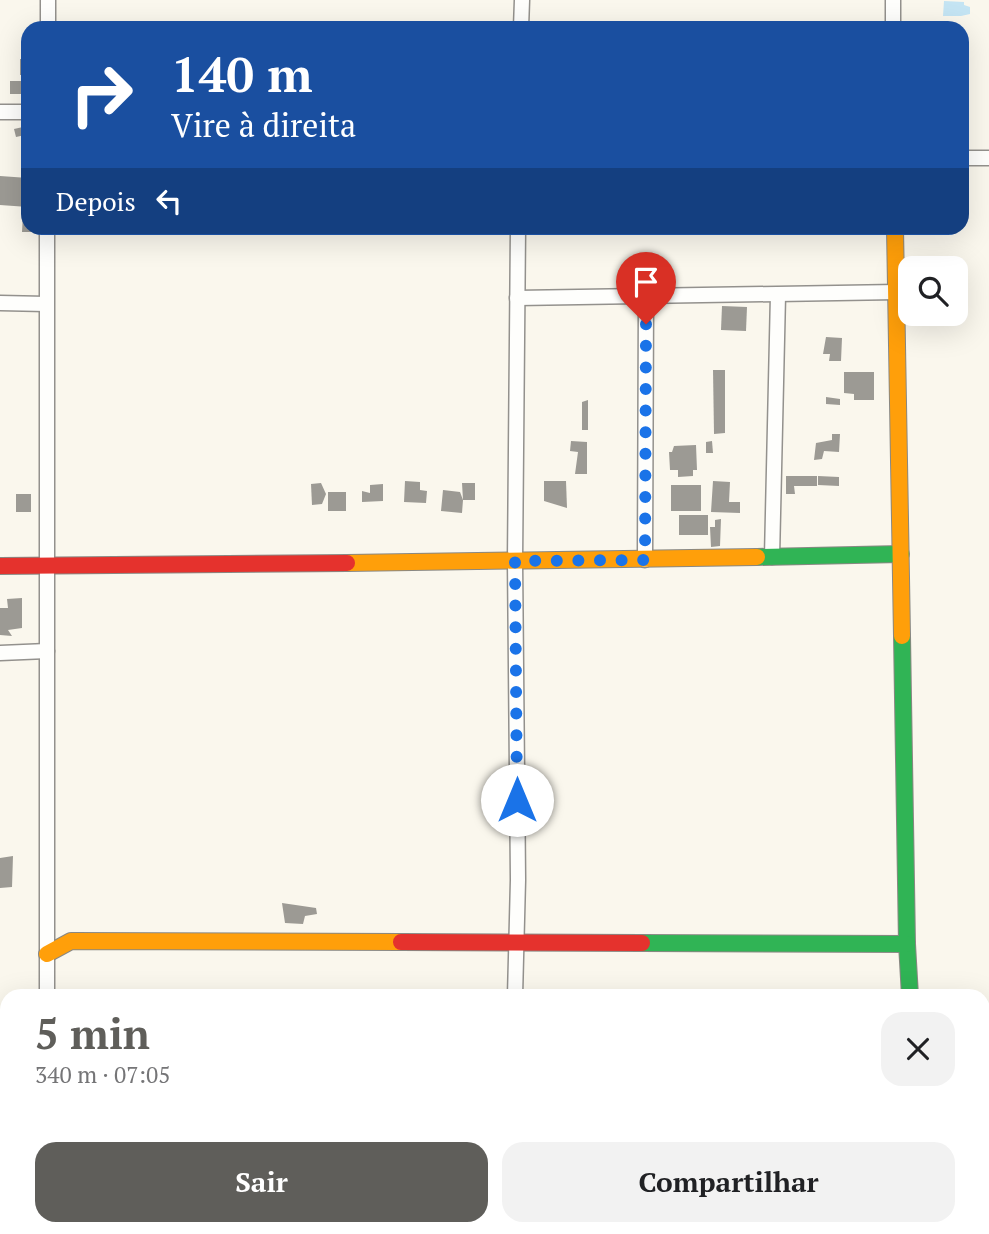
<!DOCTYPE html>
<html lang="pt">
<meta charset="utf-8">
<style>
:root{--surface:#fff;--page:#f2f2f2;--text:#202124;--muted:#757577;--accent:#5f5e5a}
body{margin:0;font-family:"PT Serif",serif;background:var(--page);color:var(--text);height:100vh;display:flex;flex-direction:column;font-size:26px;white-space:nowrap}
*{box-sizing:border-box;margin:0}
p{font-size:23px;color:var(--muted)}
.icon{flex:none;width:38px;height:38px;fill:none;stroke:currentColor;stroke-width:2;stroke-linecap:round;stroke-linejoin:round}
.map{position:relative;flex:1;overflow:hidden}
.sheet{position:absolute;left:0px;top:989px;width:990px;height:247px;display:flex;flex-direction:column;background:var(--surface);border-radius:21px 21px 0 0;box-shadow:0 7px 28px #0002}
.sheet>*{flex:none}
.top-card{position:absolute;left:21px;top:21px;width:948px;height:214px;border-radius:21px;box-shadow:0 7px 28px #0002;background:#1a4fa0;color:#fff;overflow:hidden}
.controls{position:absolute;left:898px;top:256px;display:grid;gap:14px}
.controls a{display:grid;place-items:center;width:70px;height:70px;border-radius:14px;background:var(--surface);box-shadow:0 7px 28px #0002;font-size:35px}
.pin{position:absolute;display:grid;place-items:center;width:60px;height:60px;color:#fff;margin:-72px -30px;border-radius:50% 50% 50% 0;rotate:-45deg;box-shadow:0 0 7px #0007}
.pin .icon{rotate:45deg}
.me{position:absolute;width:77px;margin:-38px;rotate:0deg;stroke-linejoin:round;filter:drop-shadow(0 0 5px #0008)}
.turn{display:flex;align-items:center;gap:24px;height:147px;padding:0 35px;font-size:32px}
.turn .icon{width:91px;height:91px;stroke-width:2.5}
.turn b{display:block;font-size:49px;line-height:60px}
.then{display:flex;align-items:center;height:66px;padding:0 35px;background:#0003;gap:14px;font-size:26px}
.round{display:grid;place-items:center;flex:none;width:74px;height:74px;border-radius:21px;background:var(--page)}
.headline{display:flex;align-items:center;justify-content:space-between;height:119px;padding:0 35px}
h1{font-size:42px;font-weight:700;line-height:52px;color:var(--accent)}
.primary-button{display:flex;gap:14px;margin-top:auto;padding:14px 35px}
.primary-button a{flex:1;height:80px;border-radius:21px;background:var(--accent);color:#fff;font-size:28px;font-weight:700;line-height:80px;text-align:center}
.primary-button a+a{background:var(--page);color:var(--text)}
.map>svg:first-child{display:block}
</style>
<div class="map">
<svg width="989" height="1234" viewBox="0 0 989 1234">
<rect width="100%" height="100%" fill="#faf7ed"/>
<!-- water -->
<path fill="#c4e4f3" d="M944,1L964,2V5L970,7V14L961,16H943Z"/>
<!-- building -->
<g fill="#9c9a94">
<rect x="20" y="59" width="8" height="16"/>
<rect x="10" y="81" width="18" height="13"/>
<path d="M23,127L25,135L16,137L14,129Z"/>
<path d="M0,176L28,178V207L0,205Z"/>
<path d="M23,214H28V228H39L38,232H22Z"/>
<path d="M722,306L747,307L746,331L721,330Z"/>
<path d="M826,337L842,338L841,361H829L830,354H823Z"/>
<path d="M713,370H725V433L714,434Z"/>
<path d="M844,372H874V400H854V394L844,393Z"/>
<path d="M826,397L840,399V405L826,404Z"/>
<path d="M588,400V430H582V402Z"/>
<path d="M832,434H840L839,452L824,451L822,459L814,460L816,443L832,440Z"/>
<path d="M571,441L587,442V474H575L578,452L570,451Z"/>
<path d="M712,441L713,453H706V442Z"/>
<path d="M696,445L697,470H693V476L678,477V470H670L669,452H672L674,446Z"/>
<path d="M786,476H817V486H794L795,494H786Z"/>
<path d="M818,476L839,477V486L818,485Z"/>
<path d="M405,481L420,482V490L427,491L426,503L404,502Z"/>
<path d="M544,481H566L567,508L544,501Z"/>
<path d="M713,481L730,482L729,502H740V513L711,512Z"/>
<path d="M321,483L326,494L322,504L312,505L311,484Z"/>
<path d="M462,483H475V500H463L462,513L441,511L443,490L460,492L463,500Z"/>
<path d="M383,484V501L362,502V491L370,493V485Z"/>
<rect x="671" y="485" width="30" height="26"/>
<rect x="328" y="492" width="18" height="19"/>
<rect x="16" y="494" width="15" height="18"/>
<rect x="679" y="515" width="29" height="20"/>
<path d="M721,519L720,546L711,547L710,527H715V520Z"/>
<path d="M22,598V628L8,630L12,636L0,635V608H8L7,599Z"/>
<path d="M13,856L12,887L0,888V858Z"/>
<path d="M282,903L316,908L317,914L305,916L303,924L285,923Z"/>
<rect x="0" y="1039" width="7" height="40"/>
<path d="M7,1124V1160H0V1125Z"/>
<path d="M7,1196V1218H0V1198Z"/>
</g>
<g fill="none" stroke-linecap="round" stroke-linejoin="round">
<defs>
<g id="street">
<path d="M48,28V0"/>
<path d="M521,28L522,0"/>
<path d="M893,28V0"/>
<path d="M0,112H28"/>
<path d="M962,158H989"/>
<path d="M47,228V996"/>
<path d="M517,298L897,292"/>
<path d="M0,303L46,304"/>
<path d="M772,557L778,295"/>
<path d="M645,560L646,297"/>
<path d="M0,653L47,651"/>
<path d="M515,996L518,880L515,561L518,228"/>
<path d="M0,1169H7"/>
<path d="M49,1228V1234"/>
<path d="M516,1228V1234"/>
<path d="M914,1228V1234"/>
</g>
<g id="fast">
<path d="M757,557L901,554"/>
<path d="M902,636L907,944L910,996"/>
<path d="M642,943L907,944"/>
</g>
<g id="slow">
<path d="M895,228L902,636"/>
<path d="M347,563L757,557"/>
<path d="M47,954L71,941L401,942"/>
</g>
<g id="jam">
<path d="M0,566L347,563"/>
<path d="M401,942L642,943"/>
</g>
</defs>
<!-- street casing -->
<use href="#street" stroke="#93918d" stroke-width="17"/>
<!-- fast casing -->
<use href="#fast" stroke="#898883" stroke-width="18"/>
<!-- slow casing -->
<use href="#slow" stroke="#898883" stroke-width="18"/>
<!-- jam casing -->
<use href="#jam" stroke="#898883" stroke-width="18"/>
<!-- street -->
<use href="#street" stroke="#fefefc" stroke-width="14"/>
<!-- fast -->
<use href="#fast" stroke="#30b455" stroke-width="16"/>
<!-- slow -->
<use href="#slow" stroke="#ff9f0a" stroke-width="16"/>
<!-- jam -->
<use href="#jam" stroke="#e5322d" stroke-width="16"/>
</g>
<g fill="none" stroke-linecap="round" stroke-linejoin="round">
<!-- route -->
<path stroke="#1a73e8" stroke-width="12" stroke-dasharray="0 21.6" d="M517,800L515,561L645,560L646,324"/>
</g>
</svg>
<div class="controls">
<a><svg class="icon" aria-label="search" viewBox="0 0 24 24"><circle cx="10" cy="10" r="6"/><path d="M15 15l6 6"/></svg></a>
</div>
<div class="pin" style="left:646px;top:324px;background:#d93025"><svg class="icon" aria-label="arrive" viewBox="0 0 24 24"><path d="M6 21V4h12l-3 4 3 4H6"/></svg></div>
<svg class="me" style="left:517px;top:800px" viewBox="-20 -20 40 40"><circle r="19" fill="#fff"/><path d="M0-13L10 11 0 6-10 11z" fill="#1a73e8"/></svg>
<div class="top-card">
<div class="turn"><svg class="icon" aria-label="right" viewBox="0 0 24 24"><path d="M7 20v-9h11M14 6l5 5-5 5"/></svg><div><b>140 m</b>Vire à direita</div></div>
<div class="then">Depois<svg class="icon" aria-label="left" viewBox="0 0 24 24"><path d="M17 20v-9H6M10 6l-5 5 5 5"/></svg></div>
</div>
<section class="sheet">
<div class="headline"><div><h1>5 min</h1><p>340 m · 07:05</p></div><a class="round"><svg class="icon" aria-label="close" viewBox="0 0 24 24"><path d="M6 6l12 12M18 6L6 18"/></svg></a></div>
<div class="primary-button"><a>Sair</a><a>Compartilhar</a></div>
</section>
</div>
